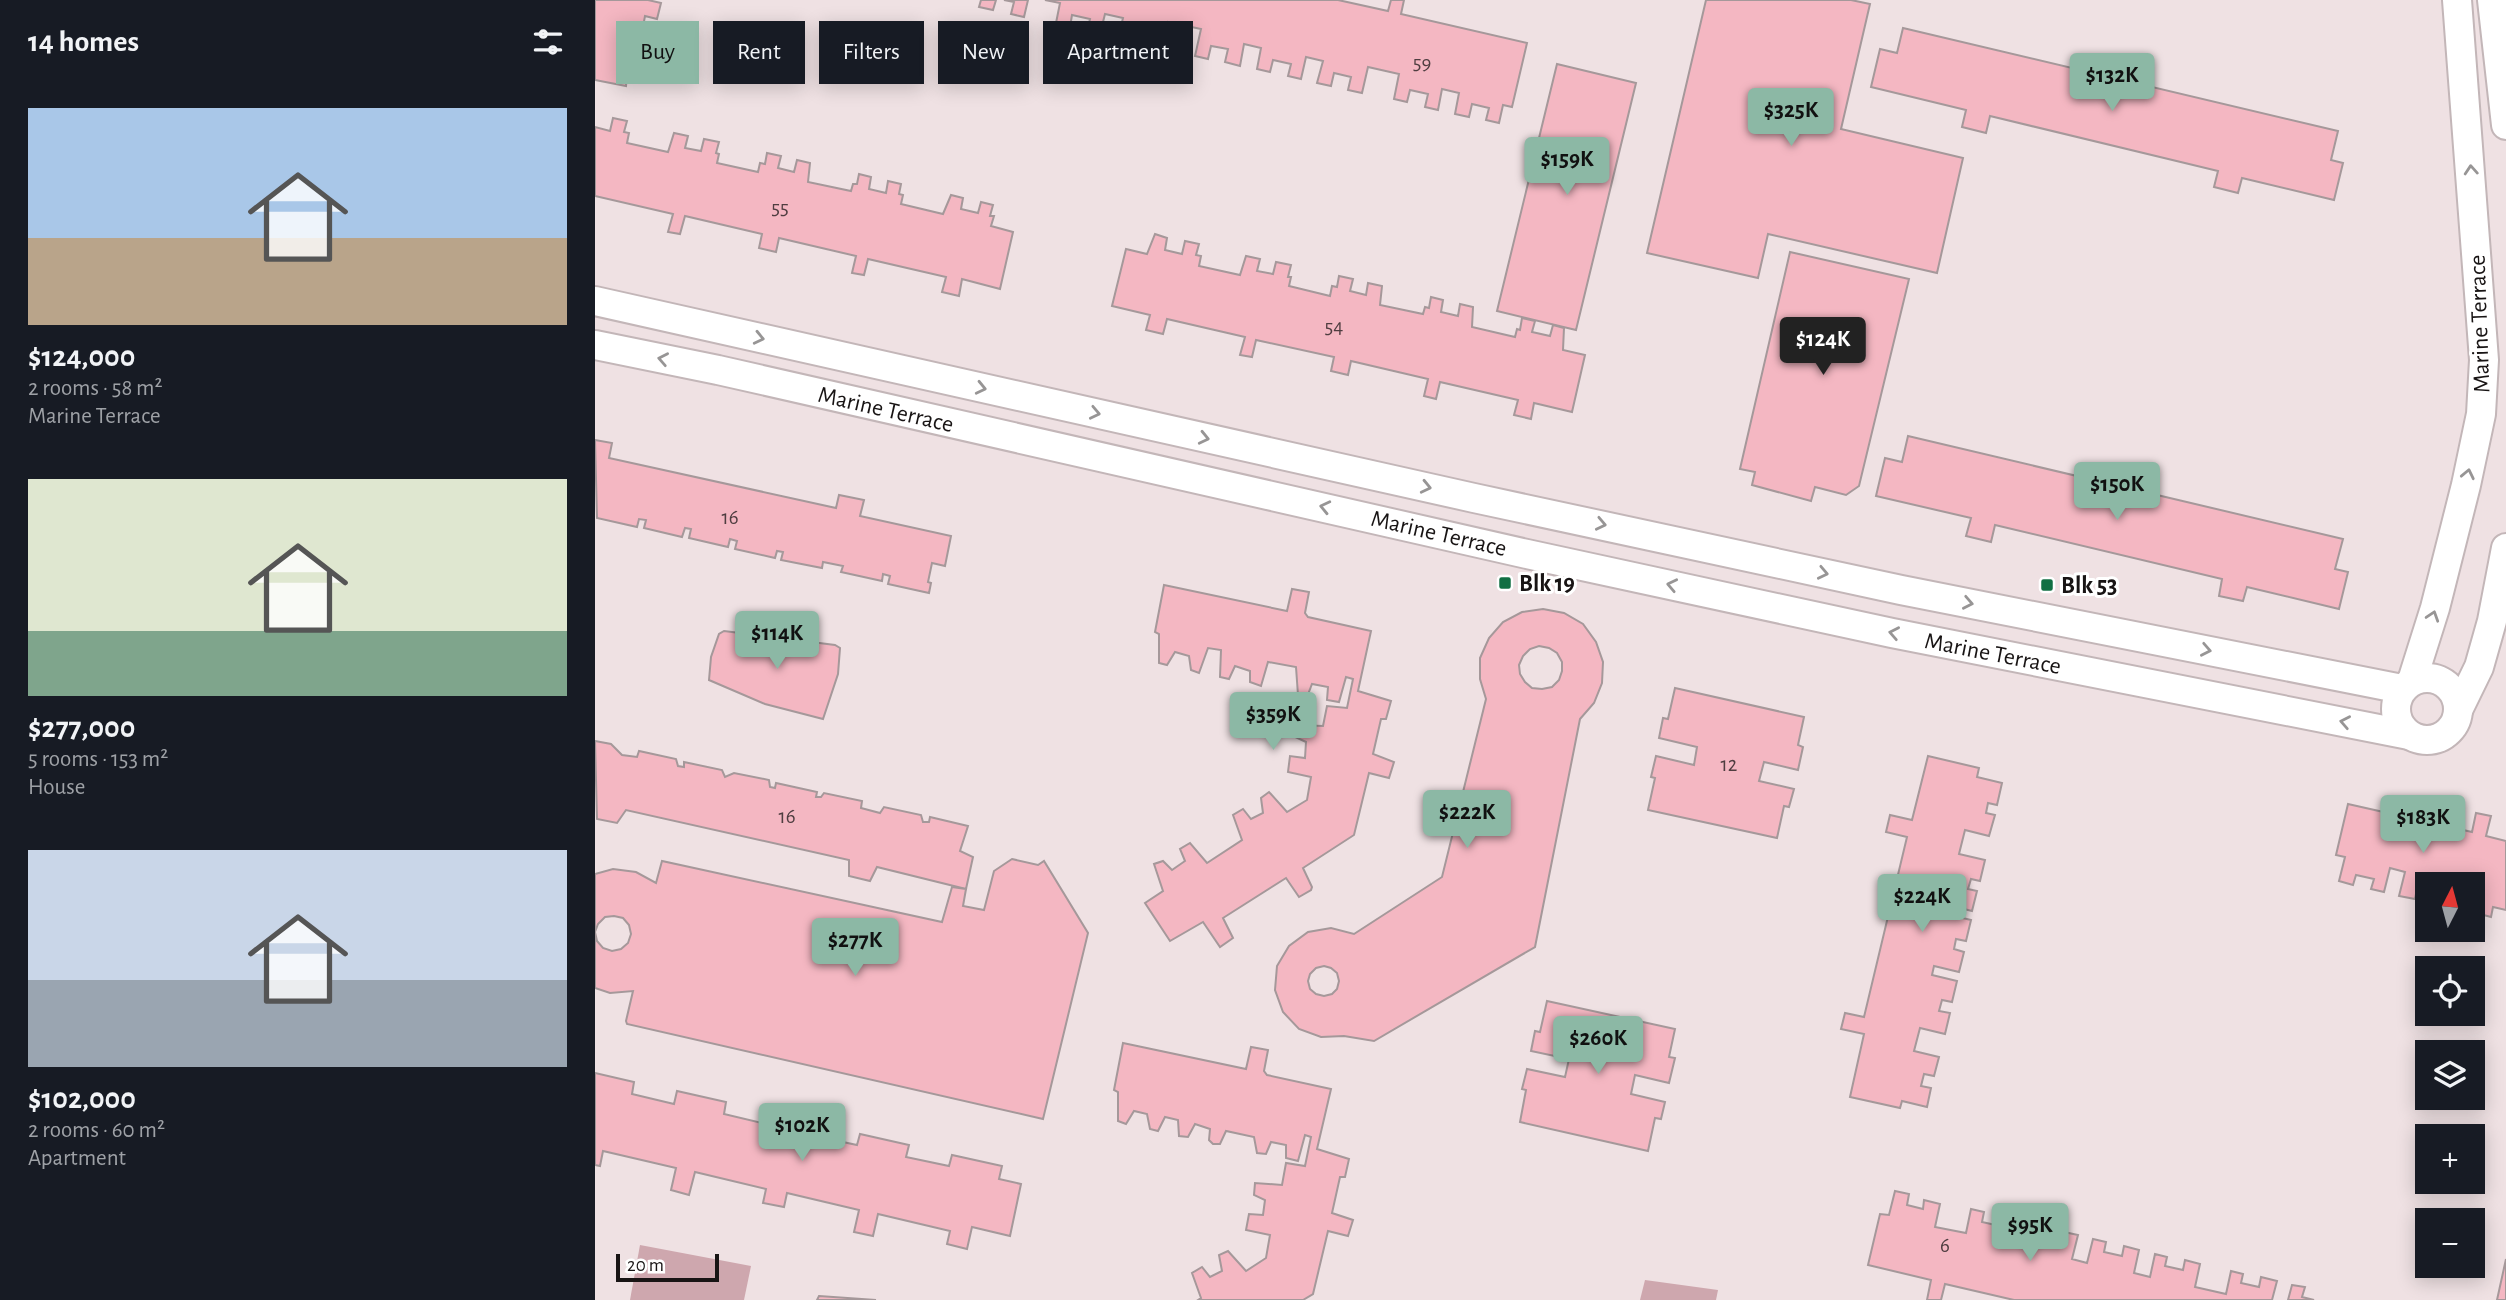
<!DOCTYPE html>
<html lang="en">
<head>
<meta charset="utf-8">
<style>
	:root { --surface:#171b24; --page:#20242c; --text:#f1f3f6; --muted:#9ea1a6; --accent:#8cb8a5 }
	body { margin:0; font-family:"Alegreya Sans",sans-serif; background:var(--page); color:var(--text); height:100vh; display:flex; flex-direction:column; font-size:26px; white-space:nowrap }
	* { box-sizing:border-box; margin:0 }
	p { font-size:23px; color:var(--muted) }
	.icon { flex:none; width:38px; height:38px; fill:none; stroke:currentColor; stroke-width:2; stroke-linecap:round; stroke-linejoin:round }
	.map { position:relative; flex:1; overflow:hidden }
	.drawer { display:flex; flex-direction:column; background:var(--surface); width:595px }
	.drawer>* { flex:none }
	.hud { position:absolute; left:21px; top:21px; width:665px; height:63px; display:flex; gap:14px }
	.needle { width:46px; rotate:6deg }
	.tools { position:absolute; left:1820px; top:872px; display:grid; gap:14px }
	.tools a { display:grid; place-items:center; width:70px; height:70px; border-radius:0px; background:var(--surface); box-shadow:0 4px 18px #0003; font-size:35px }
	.scale { position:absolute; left:21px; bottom:18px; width:103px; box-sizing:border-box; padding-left:7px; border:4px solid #181414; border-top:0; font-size:19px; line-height:24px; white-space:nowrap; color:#181414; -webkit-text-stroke:5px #fff; paint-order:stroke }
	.price { position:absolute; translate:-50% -60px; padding:0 16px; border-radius:7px; background:var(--accent); color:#111; font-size:23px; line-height:46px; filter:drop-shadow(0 2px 4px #0008) }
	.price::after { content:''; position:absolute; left:50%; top:42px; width:21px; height:16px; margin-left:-10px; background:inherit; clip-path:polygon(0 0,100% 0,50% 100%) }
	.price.current { background:#222; color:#fff }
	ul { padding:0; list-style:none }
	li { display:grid; align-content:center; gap:14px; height:371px; padding:0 28px }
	li span { display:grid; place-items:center; height:217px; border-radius:0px; color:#555 }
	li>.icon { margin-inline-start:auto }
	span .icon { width:126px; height:126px; fill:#fffc; stroke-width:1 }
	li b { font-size:30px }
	h2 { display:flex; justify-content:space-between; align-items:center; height:84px; padding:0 28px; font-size:30px }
	.pill { padding:0 24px; border-radius:0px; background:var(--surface); box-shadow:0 4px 18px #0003; font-size:24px; line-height:63px }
	.pill.current { background:var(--accent); color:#111 }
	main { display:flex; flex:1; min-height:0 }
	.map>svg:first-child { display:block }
	.green { fill:#cea7ae }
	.building { fill:#f4b7c2; stroke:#a5989a; stroke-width:2; fill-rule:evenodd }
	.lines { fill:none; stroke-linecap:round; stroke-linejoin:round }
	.minor-casing { stroke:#c3b6b8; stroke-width:32 }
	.minor { stroke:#fff; stroke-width:28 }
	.oneway { stroke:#979595 }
	.poi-dot { fill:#116f43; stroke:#fff; stroke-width:2.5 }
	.labels { text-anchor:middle; stroke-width:6; stroke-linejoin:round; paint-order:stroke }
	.number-label { font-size:21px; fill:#4f3d40 }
	.street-label { font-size:24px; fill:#181414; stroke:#fff }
	.poi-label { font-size:24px; font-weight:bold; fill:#181414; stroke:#fff; text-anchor:start }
</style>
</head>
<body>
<main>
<section class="drawer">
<h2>14 homes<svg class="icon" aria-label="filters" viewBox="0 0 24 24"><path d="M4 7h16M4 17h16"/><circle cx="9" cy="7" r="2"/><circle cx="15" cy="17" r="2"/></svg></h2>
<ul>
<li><span style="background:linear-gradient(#a9c7e8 60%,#b9a48a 0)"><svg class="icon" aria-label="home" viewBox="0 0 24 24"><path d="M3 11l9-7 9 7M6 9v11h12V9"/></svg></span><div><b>$124,000</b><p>2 rooms · 58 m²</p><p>Marine Terrace</p></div></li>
<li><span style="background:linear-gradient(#dfe7d0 70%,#7fa58c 0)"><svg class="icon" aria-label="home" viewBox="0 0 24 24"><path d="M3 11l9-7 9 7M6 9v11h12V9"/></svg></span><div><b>$277,000</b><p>5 rooms · 153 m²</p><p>House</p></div></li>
<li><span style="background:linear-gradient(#c9d6e8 60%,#9aa5b1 0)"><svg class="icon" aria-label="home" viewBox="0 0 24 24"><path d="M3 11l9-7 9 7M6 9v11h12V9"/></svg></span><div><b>$102,000</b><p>2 rooms · 60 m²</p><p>Apartment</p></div></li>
</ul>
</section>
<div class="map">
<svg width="1911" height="1300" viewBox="0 0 1911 1300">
	<rect width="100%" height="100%" fill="#efe1e3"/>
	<!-- green -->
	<g class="green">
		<path d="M 45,1245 L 156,1266 L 149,1300 L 35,1300 Z"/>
		<path d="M 1050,1280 L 1123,1290 L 1121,1300 L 1045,1300 Z"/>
	</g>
	<!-- building -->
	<g class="building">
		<path d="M 0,0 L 53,0 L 66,3 L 62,19 L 50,16 L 47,32 L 59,35 L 56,49 L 43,47 L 41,63 L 53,66 L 50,80 L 32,76 L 31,86 L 0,80 Z"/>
		<path d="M 386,0 L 401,0 L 398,10 L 384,7 Z"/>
		<path d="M 409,0 L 433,0 L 429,17 L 416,14 L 419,2 Z"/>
		<path d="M 450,0 L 743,0 L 793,11 L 796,0 L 809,0 L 806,14 L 932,43 L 917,107 L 908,105 L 904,123 L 891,120 L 894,108 L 877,104 L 874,117 L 860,114 L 864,93 L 847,89 L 843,110 L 830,107 L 833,94 L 815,90 L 812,102 L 799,99 L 804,74 L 773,67 L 767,93 L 753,90 L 756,77 L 739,73 L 736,86 L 722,83 L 728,61 L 711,57 L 706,79 L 693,76 L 696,64 L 678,60 L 675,72 L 662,69 L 666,48 L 649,44 L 645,66 L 630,62 L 633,49 L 616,46 L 613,59 L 600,56 L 606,29 L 573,22 L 567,48 L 554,45 L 556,33 L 539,29 L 536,42 L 523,38 L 528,18 L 510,14 L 505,34 L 492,31 L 495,19 L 477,15 L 475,27 L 461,23 L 465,3 Z"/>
		<path d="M 1111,0 L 1256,0 L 1275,4 L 1246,129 L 1368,158 L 1342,273 L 1173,234 L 1163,278 L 1052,253 Z"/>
		<path d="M 1308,28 L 1743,131 L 1736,160 L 1748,163 L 1739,200 L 1647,178 L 1643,193 L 1619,187 L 1623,171 L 1395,116 L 1391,133 L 1367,127 L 1371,110 L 1276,87 L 1285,49 L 1302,53 Z"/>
		<path d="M 962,64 L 1041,83 L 981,330 L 902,311 Z"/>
		<path d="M 18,118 L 32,121 L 29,132 L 34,133 L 32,143 L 73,152 L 79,133 L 93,136 L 90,148 L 106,151 L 109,139 L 124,142 L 121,153 L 124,154 L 122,163 L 163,172 L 165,163 L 170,164 L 172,153 L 186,156 L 183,168 L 199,172 L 202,160 L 215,163 L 213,182 L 256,191 L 258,184 L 262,184 L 264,174 L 276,177 L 274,189 L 291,193 L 293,181 L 306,184 L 304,194 L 308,195 L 306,204 L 348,214 L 356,195 L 368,198 L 366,209 L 383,213 L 386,202 L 398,205 L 395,216 L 399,216 L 396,226 L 418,232 L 405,289 L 367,279 L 364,296 L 347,292 L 351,277 L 273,259 L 269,275 L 257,273 L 261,256 L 184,238 L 181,252 L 164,248 L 167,234 L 90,216 L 85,234 L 73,232 L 78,214 L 0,196 L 0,127 L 15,131 Z"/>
		<path d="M 560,234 L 572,238 L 570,250 L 587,254 L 590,241 L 604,244 L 601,255 L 606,256 L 604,266 L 645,275 L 651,256 L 665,259 L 662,271 L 678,274 L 681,262 L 696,265 L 693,277 L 696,277 L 694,286 L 735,296 L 737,286 L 742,287 L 744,276 L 758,279 L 755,291 L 771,295 L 773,283 L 787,286 L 785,305 L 828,314 L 830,307 L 834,308 L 836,297 L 848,300 L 846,312 L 863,316 L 865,304 L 878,307 L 877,327 L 920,337 L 922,329 L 925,330 L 927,318 L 940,321 L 937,332 L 955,336 L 958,325 L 969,328 L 968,350 L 990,355 L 977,412 L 939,403 L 936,419 L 919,415 L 923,400 L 845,382 L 841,399 L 829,396 L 833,379 L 756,361 L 753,375 L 736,371 L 739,357 L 661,340 L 657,357 L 645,355 L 650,337 L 572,319 L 568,334 L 551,330 L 555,315 L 517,306 L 531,249 L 552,254 Z"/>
		<path d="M 1195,252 L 1314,279 L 1264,486 L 1251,495 L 1220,487 L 1216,501 L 1157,485 L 1160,472 L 1145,469 Z"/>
		<path d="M 1313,436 L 1748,539 L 1740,569 L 1753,572 L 1744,609 L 1652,587 L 1648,601 L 1624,596 L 1627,579 L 1400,525 L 1396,542 L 1371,536 L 1376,518 L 1281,496 L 1290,458 L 1307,462 Z"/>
		<path d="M 0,440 L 17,443 L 14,458 L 241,508 L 244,495 L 269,500 L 265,516 L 356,536 L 350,566 L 337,563 L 333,582 L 336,583 L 334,593 L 293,584 L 295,576 L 288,574 L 287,581 L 246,572 L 248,566 L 228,562 L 227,568 L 186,560 L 188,552 L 182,551 L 180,558 L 140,549 L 142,541 L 135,539 L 133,547 L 94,538 L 96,529 L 90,528 L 87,537 L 49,528 L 51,520 L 44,519 L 42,527 L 2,518 Z"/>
		<path d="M 569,585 L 692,611 L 697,589 L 714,592 L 710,613 L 713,617 L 776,631 L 763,691 L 796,701 L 791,719 L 786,719 L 778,754 L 799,762 L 794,778 L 774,773 L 759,835 L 708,868 L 717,887 L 716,890 L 704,897 L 691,878 L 628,918 L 638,938 L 625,947 L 608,922 L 575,941 L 550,903 L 568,891 L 559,864 L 568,861 L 577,870 L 590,861 L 585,849 L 595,843 L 612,863 L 647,840 L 638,815 L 648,809 L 656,819 L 668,813 L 666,798 L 674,792 L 692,812 L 712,800 L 716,777 L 693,772 L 695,756 L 710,758 L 711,742 L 700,737 L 701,725 L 728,726 L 732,706 L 752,708 L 758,679 L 751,677 L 744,702 L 732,700 L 733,687 L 717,684 L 712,697 L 703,695 L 701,667 L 673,662 L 666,686 L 655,682 L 655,671 L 640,666 L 634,679 L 625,677 L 626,650 L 613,648 L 604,673 L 596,670 L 594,656 L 580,652 L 572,665 L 564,663 L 564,634 L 560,632 Z"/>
		<path d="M 948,609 L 969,613 L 988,624 L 1001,642 L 1008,662 L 1007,683 L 999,703 L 985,719 L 940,947 L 779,1041 L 749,1036 L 726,1037 L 704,1029 L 688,1012 L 680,990 L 682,966 L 694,946 L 713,932 L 736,928 L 759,934 L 847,877 L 891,699 L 885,679 L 885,658 L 894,638 L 908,622 L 927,612 ZM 944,646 L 954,648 L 962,653 L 967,662 L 967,671 L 964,680 L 957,687 L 947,689 L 937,688 L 930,682 L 925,674 L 924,665 L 928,656 L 935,649 ZM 729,966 L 736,968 L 742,973 L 744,981 L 742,989 L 737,994 L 729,996 L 721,994 L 715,989 L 713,981 L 715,974 L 721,968 Z"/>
		<path d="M 129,631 L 240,645 L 245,648 L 243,674 L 228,719 L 170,704 L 114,680 L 116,657 L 124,634 Z"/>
		<path d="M 1080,688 L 1209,717 L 1203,745 L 1208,747 L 1203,770 L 1169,762 L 1164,781 L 1199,789 L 1194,807 L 1189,806 L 1182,838 L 1053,810 L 1060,778 L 1056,777 L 1061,756 L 1099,765 L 1102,747 L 1064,738 L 1068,718 L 1073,719 Z"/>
		<path d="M 0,741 L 16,744 L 27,755 L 42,757 L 44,751 L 81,759 L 83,766 L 89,767 L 89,762 L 127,770 L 130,777 L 139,773 L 174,780 L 175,787 L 180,788 L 181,783 L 222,792 L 221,797 L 226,797 L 229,793 L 267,801 L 266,808 L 285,813 L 289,807 L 326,815 L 328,822 L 334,822 L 335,817 L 373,826 L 365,851 L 378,857 L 371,889 L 282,867 L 275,881 L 254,876 L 254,860 L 31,810 L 22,823 L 2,819 Z"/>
		<path d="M 1333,756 L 1384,768 L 1382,777 L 1407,783 L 1402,805 L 1393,803 L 1391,813 L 1400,815 L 1394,836 L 1370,830 L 1364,854 L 1390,860 L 1385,881 L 1376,879 L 1373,889 L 1382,891 L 1377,911 L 1353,905 L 1351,914 L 1376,920 L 1371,941 L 1361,939 L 1359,949 L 1369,952 L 1364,972 L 1339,966 L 1337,975 L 1362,981 L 1357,1002 L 1347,1000 L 1344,1011 L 1355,1013 L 1350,1034 L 1325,1028 L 1319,1051 L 1344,1057 L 1339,1076 L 1329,1074 L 1326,1086 L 1336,1088 L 1332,1107 L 1307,1101 L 1305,1108 L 1255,1097 L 1269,1034 L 1246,1029 L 1250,1013 L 1269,1017 L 1312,837 L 1291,832 L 1295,815 L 1317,820 Z"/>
		<path d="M 1753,804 L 1877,832 L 1881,813 L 1896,816 L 1891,836 L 1911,841 L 1911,910 L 1898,907 L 1896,917 L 1881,913 L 1886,890 L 1878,888 L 1878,884 L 1832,884 L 1832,891 L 1822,889 L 1820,899 L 1804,896 L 1810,872 L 1795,868 L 1789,892 L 1776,889 L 1779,879 L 1761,875 L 1758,885 L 1744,881 L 1750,857 L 1741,855 Z"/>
		<path d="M 417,859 L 443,865 L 449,861 L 493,933 L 448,1119 L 32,1024 L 31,1021 L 38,991 L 15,993 L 0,988 L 0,932 L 2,941 L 8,948 L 17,951 L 26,949 L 33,943 L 36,934 L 34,925 L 28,918 L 19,916 L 10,917 L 3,924 L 0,932 L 0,874 L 18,869 L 41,872 L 61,883 L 67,861 L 347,922 L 357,887 L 371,889 L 368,906 L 389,910 L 399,871 Z"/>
		<path d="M 952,1001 L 1080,1029 L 1074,1057 L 1080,1058 L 1074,1083 L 1040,1075 L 1036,1094 L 1070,1102 L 1066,1119 L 1060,1118 L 1053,1151 L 925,1122 L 931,1090 L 927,1089 L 932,1069 L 970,1077 L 974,1059 L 936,1051 L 940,1031 L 945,1032 Z"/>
		<path d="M 528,1043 L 651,1069 L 656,1047 L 673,1050 L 669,1071 L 672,1075 L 736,1089 L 722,1149 L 754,1159 L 750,1177 L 745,1177 L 737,1213 L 758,1220 L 753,1236 L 733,1231 L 718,1294 L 708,1300 L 603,1300 L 606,1298 L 597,1273 L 607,1267 L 615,1277 L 627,1271 L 624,1255 L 633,1251 L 651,1271 L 671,1258 L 675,1235 L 651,1230 L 654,1214 L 668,1215 L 670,1200 L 659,1195 L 660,1183 L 687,1185 L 691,1163 L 710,1166 L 716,1137 L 710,1135 L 703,1161 L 691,1158 L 691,1145 L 676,1142 L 671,1154 L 662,1153 L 659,1137 L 631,1131 L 625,1144 L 618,1144 L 614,1140 L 615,1129 L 600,1124 L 593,1137 L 584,1136 L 583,1120 L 570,1117 L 563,1131 L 555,1129 L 552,1114 L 539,1111 L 531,1124 L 523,1121 L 523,1092 L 519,1090 Z"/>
		<path d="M 0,1073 L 39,1082 L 37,1094 L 79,1104 L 82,1091 L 131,1102 L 129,1114 L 171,1124 L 173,1112 L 223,1124 L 220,1136 L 262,1145 L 265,1134 L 314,1145 L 311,1157 L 354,1166 L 357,1155 L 407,1166 L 404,1179 L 426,1184 L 415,1236 L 377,1227 L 372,1249 L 352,1244 L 355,1231 L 283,1214 L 278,1236 L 259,1232 L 264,1210 L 192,1193 L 189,1207 L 168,1203 L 171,1189 L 100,1172 L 94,1195 L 76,1190 L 81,1168 L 8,1151 L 5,1166 L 0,1165 Z"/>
		<path d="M 1300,1191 L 1314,1194 L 1312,1205 L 1328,1209 L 1329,1200 L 1345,1204 L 1340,1227 L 1371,1233 L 1376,1209 L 1389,1212 L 1387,1222 L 1405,1226 L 1407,1216 L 1422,1220 L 1417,1244 L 1432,1248 L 1437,1224 L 1452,1227 L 1450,1237 L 1467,1241 L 1469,1232 L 1483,1235 L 1477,1259 L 1492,1263 L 1498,1239 L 1511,1242 L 1509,1252 L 1527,1256 L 1529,1246 L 1544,1250 L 1539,1273 L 1555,1277 L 1560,1254 L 1572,1257 L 1570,1266 L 1588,1270 L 1590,1260 L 1605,1264 L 1600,1287 L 1631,1294 L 1636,1271 L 1648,1274 L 1646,1283 L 1664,1287 L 1666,1277 L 1682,1281 L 1677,1300 L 1419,1300 L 1350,1284 L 1346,1300 L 1332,1300 L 1336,1280 L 1273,1265 L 1285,1214 L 1294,1215 Z"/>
		<path d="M 1911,1259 L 1911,1300 L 1902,1300 Z"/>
		<path d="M 1697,1285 L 1710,1287 L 1707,1297 L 1719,1300 L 1693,1300 Z"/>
		<path d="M 224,1296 L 281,1300 L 222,1300 Z"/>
	</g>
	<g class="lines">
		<defs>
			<g id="minor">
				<path d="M 1897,0 L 1911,125"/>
				<path d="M 0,301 L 879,498 L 1306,590 L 1807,689"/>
				<path d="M 0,345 L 123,370 L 932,554 L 1297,633 L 1814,735"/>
				<circle cx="1832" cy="709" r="31"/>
				<path d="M 1817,681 L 1840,608 L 1871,485 L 1886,414 L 1889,360 L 1862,0"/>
				<path d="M 1863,710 L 1884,667 L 1897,621 L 1911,548"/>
			</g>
		</defs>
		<!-- minor casing -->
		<use href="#minor" class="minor-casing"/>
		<!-- minor -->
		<use href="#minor" class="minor"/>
	</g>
	<!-- one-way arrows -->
	<defs><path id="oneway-chevron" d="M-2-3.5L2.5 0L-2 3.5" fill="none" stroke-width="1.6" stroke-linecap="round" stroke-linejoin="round" transform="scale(1.75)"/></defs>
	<g class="oneway">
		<use href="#oneway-chevron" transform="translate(1876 170) rotate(-94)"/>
		<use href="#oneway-chevron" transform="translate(164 338) rotate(13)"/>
		<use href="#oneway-chevron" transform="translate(68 359) rotate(-169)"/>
		<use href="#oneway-chevron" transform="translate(386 388) rotate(13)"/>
		<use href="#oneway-chevron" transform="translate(500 413) rotate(12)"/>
		<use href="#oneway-chevron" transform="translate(609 438) rotate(13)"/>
		<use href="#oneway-chevron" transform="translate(1873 474) rotate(-78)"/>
		<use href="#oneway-chevron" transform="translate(831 487) rotate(13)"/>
		<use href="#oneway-chevron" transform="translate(730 507) rotate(-167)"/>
		<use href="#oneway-chevron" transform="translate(1006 524) rotate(12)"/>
		<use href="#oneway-chevron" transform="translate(1228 573) rotate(12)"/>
		<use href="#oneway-chevron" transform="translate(1077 585) rotate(-168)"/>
		<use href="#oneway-chevron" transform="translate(1373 603) rotate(11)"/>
		<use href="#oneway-chevron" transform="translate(1838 616) rotate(-72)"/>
		<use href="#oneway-chevron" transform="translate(1299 633) rotate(-169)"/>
		<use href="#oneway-chevron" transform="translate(1611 650) rotate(11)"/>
		<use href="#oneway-chevron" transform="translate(1750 722) rotate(-169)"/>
	</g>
	<!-- markers -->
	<g class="poi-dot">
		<rect x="903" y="576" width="14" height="14" rx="3.5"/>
		<rect x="1445" y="578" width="14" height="14" rx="3.5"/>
	</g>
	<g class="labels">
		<!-- number labels -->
		<g class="number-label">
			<text x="827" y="69">59</text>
			<text x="185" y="214">55</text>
			<text x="739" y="333">54</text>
			<text x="135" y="524">16</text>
			<text x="1134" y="771">12</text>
			<text x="192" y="823">16</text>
			<text x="1350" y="1252">6</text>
		</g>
		<!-- street labels -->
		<g class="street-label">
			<text transform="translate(1884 324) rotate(-92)" y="8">Marine Terrace</text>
			<text transform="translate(291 409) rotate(13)" y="8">Marine Terrace</text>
			<text transform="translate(844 533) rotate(13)" y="8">Marine Terrace</text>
			<text transform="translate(1398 653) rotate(11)" y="8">Marine Terrace</text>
		</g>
		<!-- poi labels -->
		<g class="poi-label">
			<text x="924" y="591">Blk 19</text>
			<text x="1466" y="593">Blk 53</text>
		</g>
	</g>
</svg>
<div class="tools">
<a><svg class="needle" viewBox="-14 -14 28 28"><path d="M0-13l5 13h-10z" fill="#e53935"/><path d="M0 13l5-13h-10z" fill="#9ea1a6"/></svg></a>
<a><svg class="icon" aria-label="locate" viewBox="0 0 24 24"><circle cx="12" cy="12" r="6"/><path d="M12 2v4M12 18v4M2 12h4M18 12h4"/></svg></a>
<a><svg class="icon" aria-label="layers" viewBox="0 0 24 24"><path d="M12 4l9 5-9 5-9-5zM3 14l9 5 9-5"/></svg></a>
<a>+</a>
<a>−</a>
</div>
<div class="scale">20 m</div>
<b class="price" style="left:1517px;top:113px">$132K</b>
<b class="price" style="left:1196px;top:148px">$325K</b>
<b class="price" style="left:972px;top:197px">$159K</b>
<b class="price current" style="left:1228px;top:377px">$124K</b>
<b class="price" style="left:1522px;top:522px">$150K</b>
<b class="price" style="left:182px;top:671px">$114K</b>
<b class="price" style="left:678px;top:752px">$359K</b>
<b class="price" style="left:872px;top:850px">$222K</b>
<b class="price" style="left:1828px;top:855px">$183K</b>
<b class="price" style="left:1327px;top:934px">$224K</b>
<b class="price" style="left:260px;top:978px">$277K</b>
<b class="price" style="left:1003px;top:1076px">$260K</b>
<b class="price" style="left:207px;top:1163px">$102K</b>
<b class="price" style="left:1435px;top:1263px">$95K</b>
<div class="hud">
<a class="pill current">Buy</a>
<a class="pill">Rent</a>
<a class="pill">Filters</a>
<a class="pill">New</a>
<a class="pill">Apartment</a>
</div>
</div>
</main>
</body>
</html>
